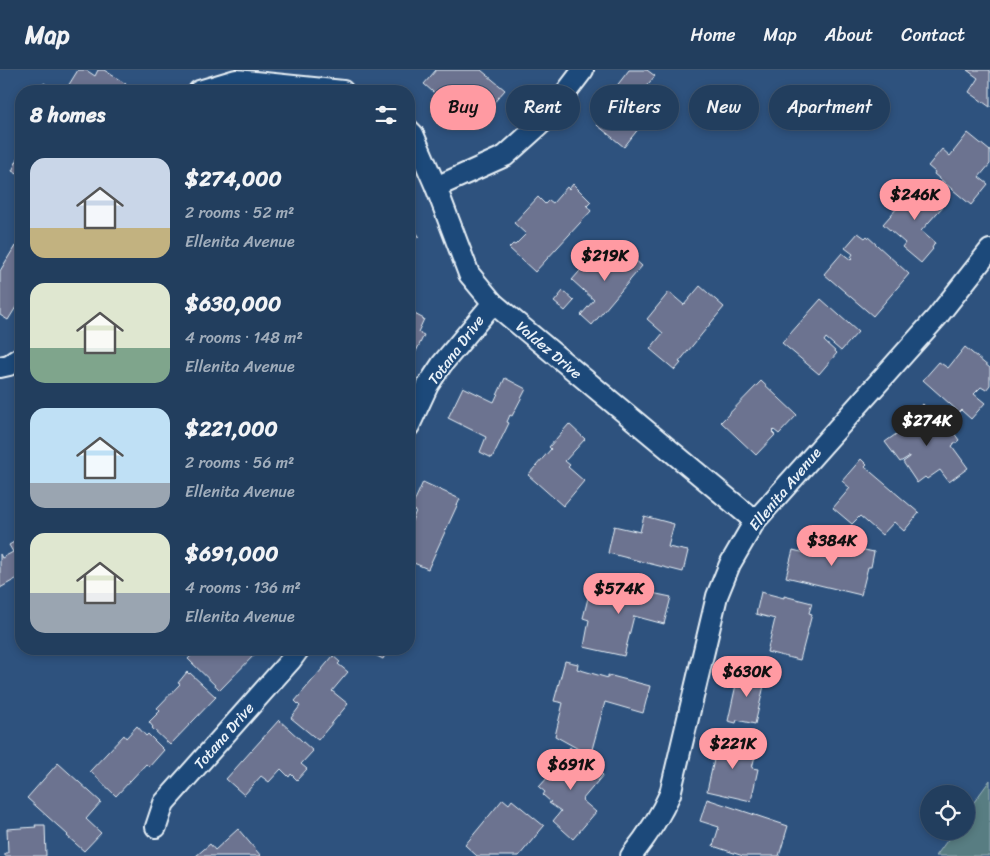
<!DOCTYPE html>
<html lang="en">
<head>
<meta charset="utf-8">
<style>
	:root { --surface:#223e5e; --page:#2e4967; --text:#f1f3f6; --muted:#a2aebc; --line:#3f5773; --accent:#ff9aa2 }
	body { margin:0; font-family:Sriracha,sans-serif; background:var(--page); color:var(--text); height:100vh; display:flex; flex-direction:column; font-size:19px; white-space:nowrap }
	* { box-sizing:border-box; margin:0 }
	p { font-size:16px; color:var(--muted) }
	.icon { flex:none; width:28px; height:28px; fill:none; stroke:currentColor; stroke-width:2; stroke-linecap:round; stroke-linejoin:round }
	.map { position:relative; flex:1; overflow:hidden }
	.sheet { position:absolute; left:15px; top:15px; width:400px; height:570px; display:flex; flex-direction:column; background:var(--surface); border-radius:20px; box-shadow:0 2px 8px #0003,0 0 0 1px var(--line) }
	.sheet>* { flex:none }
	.guide { position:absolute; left:430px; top:15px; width:475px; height:45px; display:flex; gap:10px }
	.tools { position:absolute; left:920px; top:715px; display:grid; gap:10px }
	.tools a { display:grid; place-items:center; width:55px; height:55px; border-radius:50%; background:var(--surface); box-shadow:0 2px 8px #0003,0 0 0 1px var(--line); font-size:25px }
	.price { position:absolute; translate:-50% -42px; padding:0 11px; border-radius:18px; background:var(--accent); color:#111; font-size:16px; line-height:32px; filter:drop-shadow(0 1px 2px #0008) }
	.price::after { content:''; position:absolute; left:50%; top:30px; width:15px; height:11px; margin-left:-8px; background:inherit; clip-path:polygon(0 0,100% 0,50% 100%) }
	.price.active { background:#222; color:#fff }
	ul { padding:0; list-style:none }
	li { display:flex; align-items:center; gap:15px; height:125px; padding:0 15px }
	li span { display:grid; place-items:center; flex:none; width:140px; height:100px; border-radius:15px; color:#555 }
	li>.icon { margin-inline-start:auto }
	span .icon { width:60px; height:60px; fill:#fffc; stroke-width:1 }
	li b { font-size:21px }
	h2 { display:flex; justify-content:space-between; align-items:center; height:60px; padding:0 15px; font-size:21px }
	.pill { padding:0 18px; border-radius:22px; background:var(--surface); box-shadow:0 2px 8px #0003,0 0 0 1px var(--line); font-size:18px; line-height:45px }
	.pill.active { background:var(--accent); color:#111 }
	header { display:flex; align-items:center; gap:30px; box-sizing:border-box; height:70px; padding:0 25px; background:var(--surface); border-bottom:1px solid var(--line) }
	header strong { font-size:24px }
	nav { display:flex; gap:28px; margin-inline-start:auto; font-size:18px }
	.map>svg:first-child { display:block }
	.green { fill:#587d82; stroke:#a0b7bd }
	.building { fill:#6c7390; stroke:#e8f1f8 }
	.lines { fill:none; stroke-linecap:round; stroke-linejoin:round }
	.minor-casing { stroke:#e8f1f8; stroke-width:24 }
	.minor { stroke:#1f4a7a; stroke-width:20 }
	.labels { text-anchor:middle; stroke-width:4; stroke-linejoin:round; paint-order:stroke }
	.street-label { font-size:15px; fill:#e8f1f8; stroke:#1f4a7a }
</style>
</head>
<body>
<header>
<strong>Map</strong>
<nav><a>Home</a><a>Map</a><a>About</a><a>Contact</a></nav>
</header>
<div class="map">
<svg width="990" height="786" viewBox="0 0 990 786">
	<rect width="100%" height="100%" fill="#2e527e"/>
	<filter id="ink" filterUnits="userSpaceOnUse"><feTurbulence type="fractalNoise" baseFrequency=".02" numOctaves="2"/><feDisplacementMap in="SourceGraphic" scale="10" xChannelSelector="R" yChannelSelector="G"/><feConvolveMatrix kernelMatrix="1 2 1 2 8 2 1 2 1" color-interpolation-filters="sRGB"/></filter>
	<g filter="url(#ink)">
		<!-- green -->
		<path class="green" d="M 990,710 L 990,786 L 936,786 L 954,761 L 966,761 L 966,743 Z"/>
		<!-- building -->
		<g class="building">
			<path d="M 78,0 L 86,0 L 95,6 L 98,0 L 104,0 L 126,14 L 122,21 L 65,21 Z"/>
			<path d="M 436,0 L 481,0 L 505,20 L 491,36 L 476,23 L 473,27 L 472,26 L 467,34 L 466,33 L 463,36 L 464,38 L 461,41 L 459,40 L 457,43 L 424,14 Z"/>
			<path d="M 629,0 L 647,0 L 655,6 L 642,21 L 658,34 L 624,77 L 597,55 L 619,27 L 612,22 Z"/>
			<path d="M 967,0 L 990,0 L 990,37 L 969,22 L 978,8 Z"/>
			<path d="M 44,13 L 57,21 L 39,21 Z"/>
			<path d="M 968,63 L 990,81 L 990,94 L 979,107 L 988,114 L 971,135 L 934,104 L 935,102 L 928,96 L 942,79 L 950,86 Z"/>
			<path d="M 21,82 L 21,106 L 12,101 Z"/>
			<path d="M 920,112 L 945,134 L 921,161 L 935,173 L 932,178 L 933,179 L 921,193 L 902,177 L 905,173 L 883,154 Z"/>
			<path d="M 573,114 L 591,132 L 587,136 L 591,141 L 535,202 L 509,178 L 513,174 L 515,175 L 526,164 L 514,153 L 538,127 L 545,134 L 549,130 L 553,133 L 567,117 L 569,119 Z"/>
			<path d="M 409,152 L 419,166 L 409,173 Z"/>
			<path d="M 858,163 L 865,168 L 867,166 L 909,204 L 873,246 L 824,204 L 842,183 L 851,190 L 853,188 L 851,187 L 853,184 L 845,178 Z"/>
			<path d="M 15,176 L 21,180 L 21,229 L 8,250 L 0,245 L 0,201 Z"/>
			<path d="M 621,177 L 642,196 L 592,255 L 581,245 L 594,230 L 572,210 L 592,187 L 604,197 Z"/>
			<path d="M 700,216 L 724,237 L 679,292 L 681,293 L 675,300 L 650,279 L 663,263 L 647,249 L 669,222 L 684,235 Z"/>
			<path d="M 563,221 L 574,231 L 565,241 L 554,232 Z"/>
			<path d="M 821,229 L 858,262 L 841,281 L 826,268 L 824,271 L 837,283 L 819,304 L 782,273 Z"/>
			<path d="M 409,241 L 424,249 L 418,262 L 424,265 L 409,296 Z"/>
			<path d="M 965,277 L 990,298 L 990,315 L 986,320 L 981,317 L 974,324 L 985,333 L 971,349 L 961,340 L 959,342 L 923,310 L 939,292 L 948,298 Z"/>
			<path d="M 505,308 L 526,319 L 512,346 L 510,345 L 507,352 L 509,353 L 492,388 L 480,382 L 486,367 L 448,348 L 463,317 L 494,332 Z"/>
			<path d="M 761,311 L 797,345 L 779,364 L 774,360 L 772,362 L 775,365 L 756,385 L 721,352 Z"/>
			<path d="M 923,334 L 934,350 L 941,345 L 959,370 L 952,376 L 968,398 L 949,412 L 940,400 L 927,409 L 925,407 L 917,413 L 903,392 L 910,387 L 910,386 L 900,392 L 885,372 L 909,355 L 904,349 Z"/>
			<path d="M 569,354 L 585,369 L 565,391 L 570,395 L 568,397 L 584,411 L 563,436 L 528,405 L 551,379 L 549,377 Z"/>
			<path d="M 861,389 L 867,395 L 865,397 L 919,443 L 904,461 L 894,452 L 882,465 L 860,446 L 852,454 L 833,438 L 850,418 L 842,411 Z"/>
			<path d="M 423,412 L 460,429 L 428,499 L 409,491 L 409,458 L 416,441 L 411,439 Z"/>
			<path d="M 644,446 L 674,454 L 668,477 L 688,481 L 683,502 L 608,483 L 614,456 L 640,462 Z"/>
			<path d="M 817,470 L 874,482 L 871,497 L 868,497 L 861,525 L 786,507 L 793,480 L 813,485 Z"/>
			<path d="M 14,472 L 21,484 L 21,506 L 0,518 L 0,484 L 2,488 L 13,482 L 9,475 Z"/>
			<path d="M 589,510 L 602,513 L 601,515 L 632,522 L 633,519 L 671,527 L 664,554 L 634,546 L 624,586 L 584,577 L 589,550 L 583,548 L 589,524 L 586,524 Z"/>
			<path d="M 761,522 L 784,528 L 784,526 L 812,533 L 809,543 L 812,544 L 800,590 L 767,582 L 775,549 L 756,544 Z"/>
			<path d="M 197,579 L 260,579 L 220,620 L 188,589 Z"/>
			<path d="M 363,579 L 388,579 L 383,589 Z"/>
			<path d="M 333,586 L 340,592 L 338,594 L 348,602 L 332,621 L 348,634 L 318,670 L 291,648 L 300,636 L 295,631 Z"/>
			<path d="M 565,591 L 578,594 L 577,599 L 608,608 L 608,605 L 650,616 L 643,643 L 605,632 L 591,683 L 582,681 L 555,666 L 563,633 L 554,631 Z"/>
			<path d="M 739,601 L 766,607 L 755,654 L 737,650 L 736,653 L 728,651 Z"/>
			<path d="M 187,602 L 189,604 L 190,603 L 216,627 L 170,675 L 152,658 L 153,657 L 149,652 L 160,641 L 157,638 L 180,614 L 178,613 Z"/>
			<path d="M 279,650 L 313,681 L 301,694 L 307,699 L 297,710 L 291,704 L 289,707 L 281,699 L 269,712 L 261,706 L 244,725 L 226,709 Z"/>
			<path d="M 137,656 L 146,666 L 148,664 L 164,680 L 149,697 L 146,694 L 116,726 L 90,701 L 124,665 L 126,668 Z"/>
			<path d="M 717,665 L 741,671 L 739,678 L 756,682 L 752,698 L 758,699 L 751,731 L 707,721 L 714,690 L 712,690 Z"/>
			<path d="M 570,677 L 603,705 L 582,730 L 596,742 L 573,769 L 553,751 L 561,741 L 549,733 L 551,732 L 543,725 L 545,722 L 539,717 L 549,706 L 547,704 Z"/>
			<path d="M 58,693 L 101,732 L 86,749 L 101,763 L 84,781 L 67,766 L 68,765 L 27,728 Z"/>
			<path d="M 503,729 L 509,734 L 512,730 L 544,756 L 519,786 L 477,786 L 465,775 Z"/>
			<path d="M 707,729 L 788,756 L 779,786 L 743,786 L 713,776 L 719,757 L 700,751 Z"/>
			<path d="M 35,755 L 45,755 L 46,786 L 5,786 L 5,783 L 8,783 L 7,759 L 36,757 Z"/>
			<path d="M 238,759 L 261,786 L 196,786 L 210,774 L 215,780 Z"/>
		</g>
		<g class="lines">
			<defs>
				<g id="minor">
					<path d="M 199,21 L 236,10 L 343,21"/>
					<path d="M 409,60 L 413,64 L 436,117 L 469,204 L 493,233 L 755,451"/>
					<path d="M 436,117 L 505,86 L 545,50 L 583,0"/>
					<path d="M 0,297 L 9,295 L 21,287"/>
					<path d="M 409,356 L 428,315 L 442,294 L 493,233"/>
					<path d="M 156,757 L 164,733 L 291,590 L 299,579"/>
					<path d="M 631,786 C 647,766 660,747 670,724 L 717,526 L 730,494 L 755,451 L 937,247 L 990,180"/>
				</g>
			</defs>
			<!-- minor casing -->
			<use href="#minor" class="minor-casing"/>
			<!-- minor -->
			<use href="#minor" class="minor"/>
		</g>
	</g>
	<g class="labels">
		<!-- street labels -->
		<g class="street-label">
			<text transform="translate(456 280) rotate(-53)" y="5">Totana Drive</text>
			<text transform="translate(549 280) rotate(40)" y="5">Valdez Drive</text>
			<text transform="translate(785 419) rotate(-50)" y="5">Ellenita Avenue</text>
			<text transform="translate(224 666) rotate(-49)" y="5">Totana Drive</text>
		</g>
	</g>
</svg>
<div class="tools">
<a><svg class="icon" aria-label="locate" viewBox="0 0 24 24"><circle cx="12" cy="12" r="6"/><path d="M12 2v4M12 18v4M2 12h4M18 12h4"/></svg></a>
</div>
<b class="price" style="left:915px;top:151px">$246K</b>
<b class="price" style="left:605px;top:212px">$219K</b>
<b class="price active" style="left:927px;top:377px">$274K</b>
<b class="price" style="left:832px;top:497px">$384K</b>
<b class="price" style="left:619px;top:545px">$574K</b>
<b class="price" style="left:747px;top:628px">$630K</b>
<b class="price" style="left:733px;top:700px">$221K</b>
<b class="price" style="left:571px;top:721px">$691K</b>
<div class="guide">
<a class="pill active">Buy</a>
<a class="pill">Rent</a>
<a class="pill">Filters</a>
<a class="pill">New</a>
<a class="pill">Apartment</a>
</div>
<section class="sheet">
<h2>8 homes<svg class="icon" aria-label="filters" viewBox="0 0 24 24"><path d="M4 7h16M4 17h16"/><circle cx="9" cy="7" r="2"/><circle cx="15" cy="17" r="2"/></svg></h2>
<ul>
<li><span style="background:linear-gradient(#c9d6e8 70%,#c2b280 0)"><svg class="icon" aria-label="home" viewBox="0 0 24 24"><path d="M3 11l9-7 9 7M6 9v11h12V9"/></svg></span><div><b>$274,000</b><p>2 rooms · 52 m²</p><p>Ellenita Avenue</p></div></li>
<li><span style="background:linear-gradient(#dfe7d0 65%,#7fa58c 0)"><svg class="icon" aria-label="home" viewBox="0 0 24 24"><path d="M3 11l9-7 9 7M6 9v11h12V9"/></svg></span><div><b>$630,000</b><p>4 rooms · 148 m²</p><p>Ellenita Avenue</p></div></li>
<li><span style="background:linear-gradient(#bfe0f5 75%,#9aa5b1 0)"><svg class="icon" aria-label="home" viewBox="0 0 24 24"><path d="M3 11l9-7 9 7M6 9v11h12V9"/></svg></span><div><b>$221,000</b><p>2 rooms · 56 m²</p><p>Ellenita Avenue</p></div></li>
<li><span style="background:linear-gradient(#dfe7d0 60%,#9aa5b1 0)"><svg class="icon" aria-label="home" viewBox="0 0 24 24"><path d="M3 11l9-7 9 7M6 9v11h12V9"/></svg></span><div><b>$691,000</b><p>4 rooms · 136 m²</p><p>Ellenita Avenue</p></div></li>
</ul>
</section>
</div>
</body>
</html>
